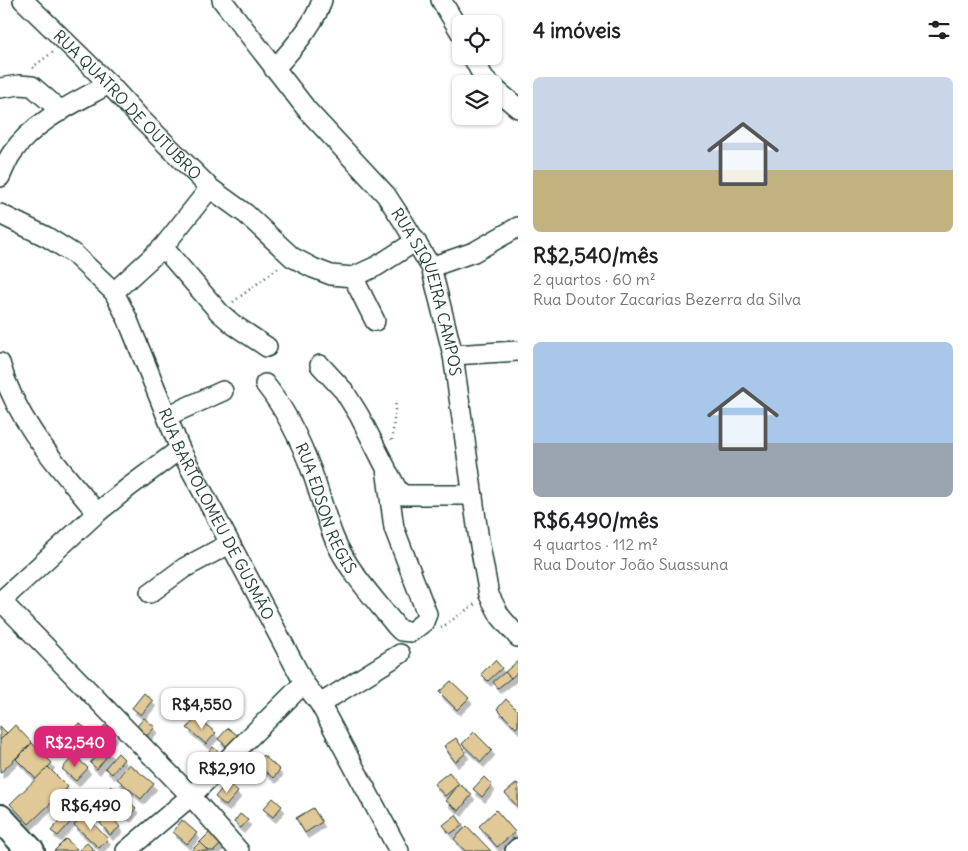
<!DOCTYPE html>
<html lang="pt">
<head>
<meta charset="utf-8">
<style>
	:root { --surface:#fff; --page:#f2f2f2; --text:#202124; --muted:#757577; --accent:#db2777 }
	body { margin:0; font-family:Delius,sans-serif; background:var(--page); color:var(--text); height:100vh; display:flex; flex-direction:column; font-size:19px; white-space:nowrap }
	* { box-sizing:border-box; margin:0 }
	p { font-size:16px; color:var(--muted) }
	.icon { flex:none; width:28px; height:28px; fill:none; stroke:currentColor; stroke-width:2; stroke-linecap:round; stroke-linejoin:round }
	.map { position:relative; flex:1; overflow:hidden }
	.side { display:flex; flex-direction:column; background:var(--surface); width:450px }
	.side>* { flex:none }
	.controls { position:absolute; left:452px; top:15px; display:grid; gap:10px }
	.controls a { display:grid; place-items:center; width:50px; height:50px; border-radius:8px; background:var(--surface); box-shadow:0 1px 4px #0004; font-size:25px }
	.price { position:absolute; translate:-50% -42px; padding:0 11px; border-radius:10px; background:#fff; color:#222; font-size:16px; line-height:32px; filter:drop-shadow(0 1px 2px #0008) }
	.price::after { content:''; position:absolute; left:50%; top:30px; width:15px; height:11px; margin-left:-8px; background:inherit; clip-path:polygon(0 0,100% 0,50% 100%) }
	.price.selected { background:var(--accent); color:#fff }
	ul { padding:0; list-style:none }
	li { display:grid; align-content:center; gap:10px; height:265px; padding:0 15px }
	li span { display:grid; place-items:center; height:155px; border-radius:8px; color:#555 }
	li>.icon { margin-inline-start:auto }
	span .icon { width:90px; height:90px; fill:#fffc; stroke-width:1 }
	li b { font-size:21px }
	h2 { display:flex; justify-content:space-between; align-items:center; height:60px; padding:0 15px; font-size:21px }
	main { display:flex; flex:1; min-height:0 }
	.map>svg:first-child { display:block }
	.building { fill:#e1c897; stroke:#1f3d34; filter:url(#shadow) }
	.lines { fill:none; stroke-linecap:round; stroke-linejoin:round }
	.street-casing { stroke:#1f3d34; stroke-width:22 }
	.secondary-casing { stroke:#1f3d34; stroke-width:30 }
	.path { stroke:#1f3d34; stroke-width:2.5; stroke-dasharray:1 4; stroke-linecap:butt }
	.street { stroke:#fff; stroke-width:19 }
	.secondary { stroke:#fff; stroke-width:26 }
	.labels { text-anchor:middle; stroke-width:5; stroke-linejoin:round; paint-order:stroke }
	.street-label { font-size:16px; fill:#1f3d34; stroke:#fff }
</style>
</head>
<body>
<main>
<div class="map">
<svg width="518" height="851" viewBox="0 0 518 851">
	<defs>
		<filter id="shadow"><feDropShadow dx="3" dy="5.5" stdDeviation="0" flood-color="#0004"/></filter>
	</defs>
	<rect width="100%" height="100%" fill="#fff"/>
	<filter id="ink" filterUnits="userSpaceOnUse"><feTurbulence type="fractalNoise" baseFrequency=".02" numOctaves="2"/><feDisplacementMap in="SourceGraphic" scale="10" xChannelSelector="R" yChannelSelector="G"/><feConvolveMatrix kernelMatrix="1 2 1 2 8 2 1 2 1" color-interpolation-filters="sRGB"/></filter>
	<g filter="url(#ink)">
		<!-- building -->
		<g class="building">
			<path d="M 495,660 L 502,668 L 488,681 L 481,674 Z"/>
			<path d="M 518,661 L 518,672 L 511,678 L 505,672 Z"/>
			<path d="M 505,672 L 511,678 L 498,688 L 493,682 Z"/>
			<path d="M 451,681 L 469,698 L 457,710 L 439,692 Z"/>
			<path d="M 144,693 L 153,701 L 141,715 L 132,708 Z"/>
			<path d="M 506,699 L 518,711 L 518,726 L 516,728 L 497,709 Z"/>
			<path d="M 197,717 L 216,733 L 206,744 L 187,728 Z"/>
			<path d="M 144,718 L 155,727 L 144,739 L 134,730 Z"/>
			<path d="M 79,723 L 90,732 L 77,746 L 66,737 Z"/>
			<path d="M 15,725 L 32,743 L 0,773 L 0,740 Z"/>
			<path d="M 105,725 L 115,733 L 104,747 L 94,738 Z"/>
			<path d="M 0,726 L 7,733 L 0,740 Z"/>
			<path d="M 228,728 L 240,737 L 230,749 L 218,739 Z"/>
			<path d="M 474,732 L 492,750 L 481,762 L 462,744 Z"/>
			<path d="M 456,738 L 466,753 L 455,762 L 444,746 Z"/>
			<path d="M 32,743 L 52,763 L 36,779 L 16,759 Z"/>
			<path d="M 104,747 L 110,752 L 97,769 L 90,763 Z"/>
			<path d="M 213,747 L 222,755 L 213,765 L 204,757 Z"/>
			<path d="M 118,753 L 124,759 L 112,774 L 105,768 Z"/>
			<path d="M 74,755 L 88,768 L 76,781 L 62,769 Z"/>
			<path d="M 263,755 L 280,770 L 273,778 L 256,764 Z"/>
			<path d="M 129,764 L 154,784 L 141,799 L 117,779 Z"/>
			<path d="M 48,767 L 68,787 L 29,824 L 10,804 Z"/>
			<path d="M 449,772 L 459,784 L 445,796 L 434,784 Z"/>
			<path d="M 484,777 L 492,785 L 482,797 L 473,789 Z"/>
			<path d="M 227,782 L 238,792 L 226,806 L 215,797 Z"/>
			<path d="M 517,783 L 518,784 L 518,807 L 505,793 Z"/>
			<path d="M 459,784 L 472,794 L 459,811 L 446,801 Z"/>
			<path d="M 111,786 L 136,808 L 128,817 L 102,796 Z"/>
			<path d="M 86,793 L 93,798 L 80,812 L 74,807 Z"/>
			<path d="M 273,798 L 282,806 L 273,817 L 263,809 Z"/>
			<path d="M 98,804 L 104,809 L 96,818 L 90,813 Z"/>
			<path d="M 313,808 L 322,822 L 305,833 L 296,818 Z"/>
			<path d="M 496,810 L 515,832 L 497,847 L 479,826 Z"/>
			<path d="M 68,811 L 75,817 L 58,836 L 51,831 Z"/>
			<path d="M 240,814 L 248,820 L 241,828 L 234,822 Z"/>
			<path d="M 85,815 L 108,839 L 99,848 L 74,825 Z"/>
			<path d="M 110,815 L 120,827 L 110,835 L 100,823 Z"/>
			<path d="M 456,815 L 463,825 L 450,834 L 443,825 Z"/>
			<path d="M 182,820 L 197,833 L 187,844 L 173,832 Z"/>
			<path d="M 467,826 L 491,851 L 465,851 L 454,839 Z"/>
			<path d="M 210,832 L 222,843 L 214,851 L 209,851 L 200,842 Z"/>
			<path d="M 66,839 L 77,849 L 75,851 L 54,851 Z"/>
			<path d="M 200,842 L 209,851 L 191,851 Z"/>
			<path d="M 87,843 L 95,851 L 78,851 Z"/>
		</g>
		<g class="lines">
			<defs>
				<g id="street">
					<path id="s1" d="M 23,0 L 109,84 L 140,118 L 210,188 L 246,214 L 292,257 L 313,268 L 331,275 L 353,277 L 377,266 L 416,241"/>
					<path id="s2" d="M 222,0 L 308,111 L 386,195 L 403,221 L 431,267 L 453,355 L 479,540 L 489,595 L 500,616 L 518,637"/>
					<path d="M 441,0 L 461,33"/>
					<path d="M 472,56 L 484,78 L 490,84"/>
					<path d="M 274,69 C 290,52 316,22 322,0"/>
					<path d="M 0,88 L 19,85 L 32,86 L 61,111"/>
					<path d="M 494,88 L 518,108"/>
					<path d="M 0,177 C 4,169 7,160 12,153 C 35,120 75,103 109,84"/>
					<path id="s3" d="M 0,214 L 47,237 L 74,254 L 114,292 L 127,318 L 180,449 L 304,683 L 320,704 L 399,851"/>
					<path d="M 163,247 L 219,312 L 234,325 L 267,347"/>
					<path d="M 431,267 L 474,252 L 518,227"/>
					<path d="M 353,277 L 375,321"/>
					<path d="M 114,292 L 163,247 L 210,188"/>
					<path d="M 453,355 L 518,351"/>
					<path d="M 0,363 C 16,422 59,467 97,513"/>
					<path id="s4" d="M 265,384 C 285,409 301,442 312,472 C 320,494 325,516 334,538 C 348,571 374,598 396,626 L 401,631 L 411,632 L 424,622 L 427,614 L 394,528 L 386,468 L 359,415 L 344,391 L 320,365"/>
					<path d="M 167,416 L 223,391"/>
					<path d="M 389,474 L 397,489 L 403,495 L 473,495"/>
					<path d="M 150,593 L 184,568 L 229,544"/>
					<path d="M 0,600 L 191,796 L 239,851"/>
					<path d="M 1,601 L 97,513 L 129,487 L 180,449"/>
					<path d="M 320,704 L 400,654"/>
					<path d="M 126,851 L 191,796 L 304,683"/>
					<path d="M 515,851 L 518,848"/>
				</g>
				<path id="secondary" d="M 0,818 L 31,851"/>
			</defs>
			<!-- street casing -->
			<use href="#street" class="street-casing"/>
			<!-- secondary casing -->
			<use href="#secondary" class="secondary-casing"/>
			<!-- path -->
			<g class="path">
				<path d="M 34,68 L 33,67 L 53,52"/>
				<path d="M 233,302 L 278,268"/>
				<path d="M 392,440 L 396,400"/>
				<path d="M 441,628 L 475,604"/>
			</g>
			<!-- street -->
			<use href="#street" class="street"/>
			<!-- secondary -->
			<use href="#secondary" class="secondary"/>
		</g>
	</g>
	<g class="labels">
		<!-- street labels -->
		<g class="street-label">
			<text dy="6" stroke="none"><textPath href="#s1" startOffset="148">RUA QUATRO DE OUTUBRO</textPath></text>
			<text dy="6" stroke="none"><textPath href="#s2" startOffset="362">RUA SIQUEIRA CAMPOS</textPath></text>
			<text dy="6" stroke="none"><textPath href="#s4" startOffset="139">RUA EDSON REGIS</textPath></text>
			<text dy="6" stroke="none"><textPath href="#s3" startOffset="384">RUA BARTOLOMEU DE GUSMÃO</textPath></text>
		</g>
	</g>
</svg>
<div class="controls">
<a><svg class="icon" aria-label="locate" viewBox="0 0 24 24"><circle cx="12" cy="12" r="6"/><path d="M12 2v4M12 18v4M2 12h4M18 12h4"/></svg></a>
<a><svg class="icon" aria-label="layers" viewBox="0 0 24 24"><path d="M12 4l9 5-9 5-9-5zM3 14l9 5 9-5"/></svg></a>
</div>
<b class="price" style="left:202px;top:730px">R$4,550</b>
<b class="price selected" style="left:75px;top:768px">R$2,540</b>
<b class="price" style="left:227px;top:794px">R$2,910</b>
<b class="price" style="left:91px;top:831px">R$6,490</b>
</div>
<section class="side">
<h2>4 imóveis<svg class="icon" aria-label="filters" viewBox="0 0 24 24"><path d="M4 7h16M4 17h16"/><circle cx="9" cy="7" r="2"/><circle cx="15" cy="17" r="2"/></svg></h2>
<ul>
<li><span style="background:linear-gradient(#c9d6e8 60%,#c2b280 0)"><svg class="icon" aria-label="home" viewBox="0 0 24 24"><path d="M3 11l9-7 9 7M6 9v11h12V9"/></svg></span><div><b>R$2,540/mês</b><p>2 quartos · 60 m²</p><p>Rua Doutor Zacarias Bezerra da Silva</p></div></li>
<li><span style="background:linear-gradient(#a9c7e8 65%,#9aa5b1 0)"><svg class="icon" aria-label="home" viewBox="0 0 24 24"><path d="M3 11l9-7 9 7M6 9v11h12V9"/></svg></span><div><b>R$6,490/mês</b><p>4 quartos · 112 m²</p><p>Rua Doutor João Suassuna</p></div></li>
</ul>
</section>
</main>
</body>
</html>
